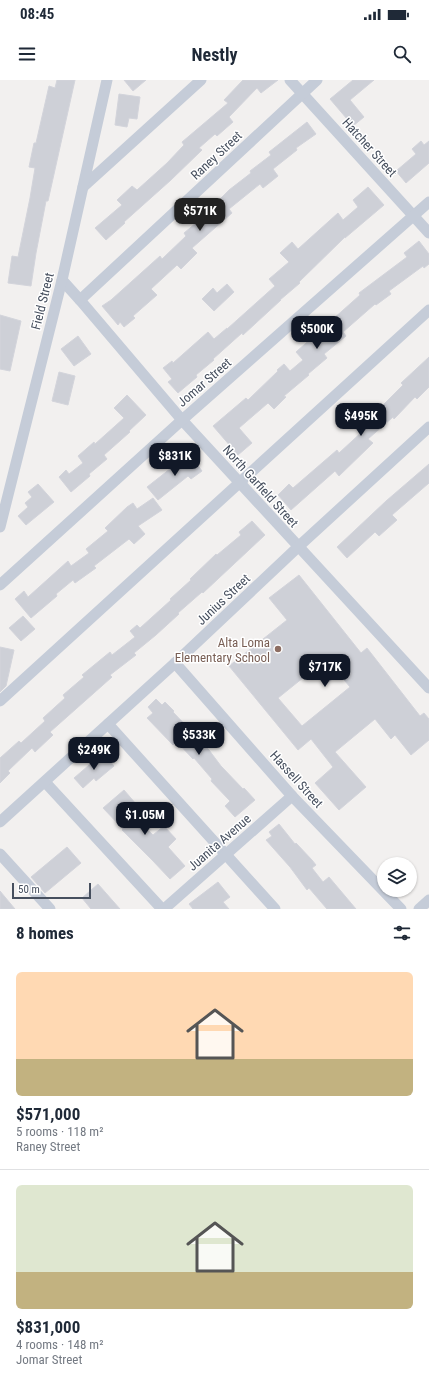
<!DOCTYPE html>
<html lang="en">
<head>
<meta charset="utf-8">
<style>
	:root { --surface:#fff; --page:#f2f2f3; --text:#1f2937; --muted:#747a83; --line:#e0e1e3; --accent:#111827 }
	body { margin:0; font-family:"Roboto Condensed",sans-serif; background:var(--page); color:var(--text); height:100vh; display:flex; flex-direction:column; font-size:15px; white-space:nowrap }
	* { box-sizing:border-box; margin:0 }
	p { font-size:13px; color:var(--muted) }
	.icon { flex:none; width:22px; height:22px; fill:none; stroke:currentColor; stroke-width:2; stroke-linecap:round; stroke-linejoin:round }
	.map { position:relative; height:829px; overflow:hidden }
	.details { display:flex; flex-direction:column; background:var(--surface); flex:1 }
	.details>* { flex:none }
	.buttons { position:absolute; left:377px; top:777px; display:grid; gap:8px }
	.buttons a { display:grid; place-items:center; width:40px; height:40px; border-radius:50%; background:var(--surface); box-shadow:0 1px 3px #0004; font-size:20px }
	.scale { position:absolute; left:12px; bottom:10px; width:79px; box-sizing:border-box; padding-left:4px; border:2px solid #464f5e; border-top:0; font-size:11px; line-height:14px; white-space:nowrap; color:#464f5e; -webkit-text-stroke:3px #fff; paint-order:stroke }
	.price { position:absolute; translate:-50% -34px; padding:0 9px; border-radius:8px; background:var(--accent); color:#fff; font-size:13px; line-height:26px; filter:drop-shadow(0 1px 2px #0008) }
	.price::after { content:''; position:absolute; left:50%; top:24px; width:12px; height:9px; margin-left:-6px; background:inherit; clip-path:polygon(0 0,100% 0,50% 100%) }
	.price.selected { background:#222; color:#fff }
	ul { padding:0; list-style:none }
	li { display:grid; align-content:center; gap:8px; height:212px; padding:0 16px }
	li+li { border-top:1px solid var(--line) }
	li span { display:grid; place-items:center; height:124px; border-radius:6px; color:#555 }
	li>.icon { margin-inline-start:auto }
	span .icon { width:72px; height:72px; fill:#fffc; stroke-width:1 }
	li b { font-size:17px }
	h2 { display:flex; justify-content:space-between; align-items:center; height:48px; padding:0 16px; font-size:17px }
	.status { display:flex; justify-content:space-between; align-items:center; height:28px; padding:0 20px; background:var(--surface); direction:ltr }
	.status svg { height:11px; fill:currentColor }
	header { display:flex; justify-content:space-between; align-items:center; height:52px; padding:0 16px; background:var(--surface); font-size:18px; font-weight:700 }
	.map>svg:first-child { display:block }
	.building { fill:#ced0d7; stroke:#d3d4db; fill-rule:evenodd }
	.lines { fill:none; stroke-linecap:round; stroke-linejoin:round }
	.minor { stroke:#c5ccd8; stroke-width:11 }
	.education-dot { fill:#8d6e63; stroke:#fff; stroke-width:1.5 }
	.labels { text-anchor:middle; stroke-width:3; stroke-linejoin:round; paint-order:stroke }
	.street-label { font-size:13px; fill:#464f5e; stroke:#fff }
	.education-label { font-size:13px; fill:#785e54; stroke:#fff; text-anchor:end }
</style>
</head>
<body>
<div class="status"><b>08:45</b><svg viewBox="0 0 49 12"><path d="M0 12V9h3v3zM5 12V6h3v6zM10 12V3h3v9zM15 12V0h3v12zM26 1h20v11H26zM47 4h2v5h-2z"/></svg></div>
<header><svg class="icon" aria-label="menu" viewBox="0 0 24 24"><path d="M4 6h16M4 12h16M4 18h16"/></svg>Nestly<svg class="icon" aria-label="search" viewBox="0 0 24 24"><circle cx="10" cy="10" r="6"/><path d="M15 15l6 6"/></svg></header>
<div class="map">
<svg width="429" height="829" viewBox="0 0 429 829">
	<rect width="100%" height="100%" fill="#f2f0ef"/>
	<!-- building -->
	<g class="building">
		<path d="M 57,0 L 75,0 L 48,121 L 46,121 L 36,173 L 31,206 L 8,203 L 12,176 L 18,177 L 30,118 L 35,88 L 29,87 L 34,63 L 36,63 L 49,6 L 55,8 Z"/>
		<path d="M 124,0 L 146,0 L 133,11 Z"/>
		<path d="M 243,0 L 278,0 L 261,13 L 257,8 L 229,37 L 233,42 L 217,56 L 215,54 L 199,68 L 202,70 L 171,100 L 124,142 L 125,143 L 106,160 L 95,148 L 122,125 L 117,120 L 132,106 L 137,110 L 167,83 L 184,65 L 182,62 L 228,23 L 224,20 Z"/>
		<path d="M 353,0 L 374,0 L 350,20 L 364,37 L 353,46 L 330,19 Z"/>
		<path d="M 119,14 L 140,17 L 137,39 L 129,38 L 127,47 L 115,45 Z"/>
		<path d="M 307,42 L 316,54 L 296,68 L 297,70 L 273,89 L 278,96 L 263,108 L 260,104 L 229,129 L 232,133 L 192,168 L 197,173 L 181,189 L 177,185 L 151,209 L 157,215 L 133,236 L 135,238 L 124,247 L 120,242 L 118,245 L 102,226 L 111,220 L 160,176 L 162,179 L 186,156 L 184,153 L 208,133 L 207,132 L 229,110 L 251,93 L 250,91 L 271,75 L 269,72 Z"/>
		<path d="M 421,61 L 424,65 L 429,61 L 429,83 L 406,103 L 396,91 L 416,74 L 412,69 Z"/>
		<path d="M 368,107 L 384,125 L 345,158 L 345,157 L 299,202 L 300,203 L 280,220 L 281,220 L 243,255 L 242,253 L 213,279 L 214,280 L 196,295 L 197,297 L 178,313 L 168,302 L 172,299 L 163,288 L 172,281 L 173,283 L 208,252 L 214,259 L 227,248 L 227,249 L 275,206 L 269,199 L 289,182 L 280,173 L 292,162 L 298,169 L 338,133 L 343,140 L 358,127 L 353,120 Z"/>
		<path d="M 419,161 L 429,174 L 429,184 L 424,188 L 423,186 L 389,211 L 391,214 L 376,225 L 375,224 L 343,252 L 346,256 L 324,274 L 327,278 L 308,294 L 309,295 L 284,316 L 286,317 L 274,329 L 268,323 L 239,348 L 252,363 L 238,375 L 213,346 L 246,318 L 248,320 L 278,291 L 277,290 L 284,284 L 290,291 L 303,280 L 296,272 L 360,215 L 359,213 L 407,177 L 404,173 Z"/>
		<path d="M 227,204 L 234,212 L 214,231 L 202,219 L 213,208 L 217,213 Z"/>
		<path d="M 0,235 L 21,241 L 10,291 L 0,289 Z"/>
		<path d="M 78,256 L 91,274 L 74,286 L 61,269 Z"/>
		<path d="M 429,277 L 429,307 L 417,319 L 415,317 L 394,339 L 393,337 L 368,359 L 373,363 L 339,396 L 335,391 L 291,430 L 278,415 L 289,404 L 293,408 L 337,370 L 339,373 L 364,350 L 359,343 L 377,327 L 379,329 L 403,305 L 401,303 Z"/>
		<path d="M 59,292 L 75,296 L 68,325 L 52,321 Z"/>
		<path d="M 127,315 L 146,335 L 129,351 L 130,352 L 104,375 L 107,379 L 89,394 L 90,396 L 71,412 L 59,397 L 66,390 L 69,394 L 83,383 L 78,376 L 94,362 L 95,364 L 124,338 L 114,328 Z"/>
		<path d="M 189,374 L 202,391 L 191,399 L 188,396 L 158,420 L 147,407 Z"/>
		<path d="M 429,384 L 429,403 L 392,435 L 397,440 L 379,456 L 375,452 L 347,478 L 337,467 L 386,421 Z"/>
		<path d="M 38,404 L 54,422 L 26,445 L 18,436 L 28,427 L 25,423 L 32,417 L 28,412 Z"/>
		<path d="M 153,418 L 162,430 L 138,446 L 145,454 L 134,464 L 129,459 L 94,486 L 96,488 L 75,503 L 73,500 L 56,514 L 57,516 L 31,538 L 15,519 L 24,511 L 28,517 L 68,481 L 71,486 L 89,473 L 86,469 L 108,451 L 105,448 L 127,427 L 133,423 L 137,429 Z"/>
		<path d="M 252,441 L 265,455 L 203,513 L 202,512 L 178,533 L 179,534 L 156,555 L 134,573 L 136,575 L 110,595 L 112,597 L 50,652 L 53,655 L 35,672 L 32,668 L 8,691 L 10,693 L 0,703 L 0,678 L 19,661 L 21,663 L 45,641 L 43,638 L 65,618 L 63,615 L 84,597 L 82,595 L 110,572 L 112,575 L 135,557 L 130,551 L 137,545 L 140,548 L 171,520 L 170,519 L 191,500 L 190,499 L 216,474 L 217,475 L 241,455 L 239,452 Z"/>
		<path d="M 299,495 L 361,573 L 367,568 L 420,636 L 424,633 L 429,639 L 429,660 L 411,675 L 395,655 L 391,659 L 375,639 L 335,672 L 366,707 L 339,730 L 315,703 L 333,687 L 311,659 L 298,670 L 229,586 L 287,540 L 269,518 ZM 314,589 L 326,604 L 339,594 L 350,607 L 302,646 L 278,618 Z"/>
		<path d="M 23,536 L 35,549 L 21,561 L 9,548 Z"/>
		<path d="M 0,567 L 14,570 L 6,606 L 0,612 Z"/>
		<path d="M 156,619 L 162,625 L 165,622 L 174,631 L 173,632 L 209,670 L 221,686 L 243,709 L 244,708 L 255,720 L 235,737 L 225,726 L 230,721 L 211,701 L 212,699 L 194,678 L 193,679 L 176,661 L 173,665 L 147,638 L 153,633 L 148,627 Z"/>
		<path d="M 103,673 L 114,686 L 96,701 L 94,698 L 83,708 L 74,698 Z"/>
		<path d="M 124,710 L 136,724 L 128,731 L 153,755 L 164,746 L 176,759 L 168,767 L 185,786 L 170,799 L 153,781 L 122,750 L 123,749 L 103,728 Z"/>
		<path d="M 279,744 L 295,764 L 296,763 L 312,780 L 316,785 L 312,788 L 323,802 L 329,797 L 356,829 L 327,829 L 309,808 L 307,810 L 290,787 L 266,760 L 272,756 L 269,752 Z"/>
		<path d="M 67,767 L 81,783 L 45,813 L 31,797 Z"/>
		<path d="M 218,802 L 230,817 L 223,822 L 229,829 L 193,829 L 189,824 Z"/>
		<path d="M 98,804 L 120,829 L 91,829 L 82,818 Z"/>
		<path d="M 0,811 L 15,829 L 0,829 Z"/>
	</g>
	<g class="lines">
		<!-- minor -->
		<g class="minor">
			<path d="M 290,0 L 429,153"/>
			<path d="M 83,107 L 201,0"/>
			<path d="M 62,200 L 80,220 L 182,340 L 429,608"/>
			<path d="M 80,220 L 317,0"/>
			<path d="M 0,447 L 62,200 L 107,0"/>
			<path d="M 0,505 L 182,340 L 429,122"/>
			<path d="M 175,583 L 292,716 L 401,829"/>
			<path d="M 0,621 L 429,230"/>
			<path d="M 108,644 L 275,829"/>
			<path d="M 45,702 L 162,829"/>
			<path d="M 0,742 L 175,583 L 298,467 L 429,347"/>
			<path d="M 0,774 L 50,829"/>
			<path d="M 164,829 L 292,716"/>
			<path d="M 419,829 L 429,820"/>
		</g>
	</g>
	<!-- markers -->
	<circle class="education-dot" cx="278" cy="569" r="4"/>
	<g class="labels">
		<!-- street labels -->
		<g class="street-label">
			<text transform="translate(370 67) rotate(48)" y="5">Hatcher Street</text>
			<text transform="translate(216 75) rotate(-43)" y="5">Raney Street</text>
			<text transform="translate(42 221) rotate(-76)" y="5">Field Street</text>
			<text transform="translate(204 302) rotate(-41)" y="5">Jomar Street</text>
			<text transform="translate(261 406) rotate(48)" y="5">North Garfield Street</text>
			<text transform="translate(223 519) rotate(-43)" y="5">Junius Street</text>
			<text transform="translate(297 699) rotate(48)" y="5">Hassell Street</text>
			<text transform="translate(219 762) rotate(-41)" y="5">Juanita Avenue</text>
		</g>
		<!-- education labels -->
		<g class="education-label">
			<text x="270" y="567">Alta Loma<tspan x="270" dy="15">Elementary School</tspan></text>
		</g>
	</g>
</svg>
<div class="buttons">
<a><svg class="icon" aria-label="layers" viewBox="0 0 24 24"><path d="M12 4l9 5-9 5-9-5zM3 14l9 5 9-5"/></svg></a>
</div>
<div class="scale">50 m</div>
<b class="price selected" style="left:200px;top:152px">$571K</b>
<b class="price" style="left:317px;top:270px">$500K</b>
<b class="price" style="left:361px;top:357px">$495K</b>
<b class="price" style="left:175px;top:397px">$831K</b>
<b class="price" style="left:325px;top:608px">$717K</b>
<b class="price" style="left:199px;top:676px">$533K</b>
<b class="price" style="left:94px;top:691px">$249K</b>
<b class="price" style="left:145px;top:756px">$1.05M</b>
</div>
<section class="details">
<h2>8 homes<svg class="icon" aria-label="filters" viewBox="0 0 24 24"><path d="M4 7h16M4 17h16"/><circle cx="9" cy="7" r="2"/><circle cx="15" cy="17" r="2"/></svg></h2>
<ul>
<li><span style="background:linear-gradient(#ffd9b3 70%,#c2b280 0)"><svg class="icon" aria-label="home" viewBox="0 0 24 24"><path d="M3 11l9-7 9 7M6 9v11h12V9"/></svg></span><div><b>$571,000</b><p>5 rooms · 118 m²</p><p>Raney Street</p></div></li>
<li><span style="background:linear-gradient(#dfe7d0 70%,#c2b280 0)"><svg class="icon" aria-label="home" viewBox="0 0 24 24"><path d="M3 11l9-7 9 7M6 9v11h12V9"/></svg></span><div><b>$831,000</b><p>4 rooms · 148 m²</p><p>Jomar Street</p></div></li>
</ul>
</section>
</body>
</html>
